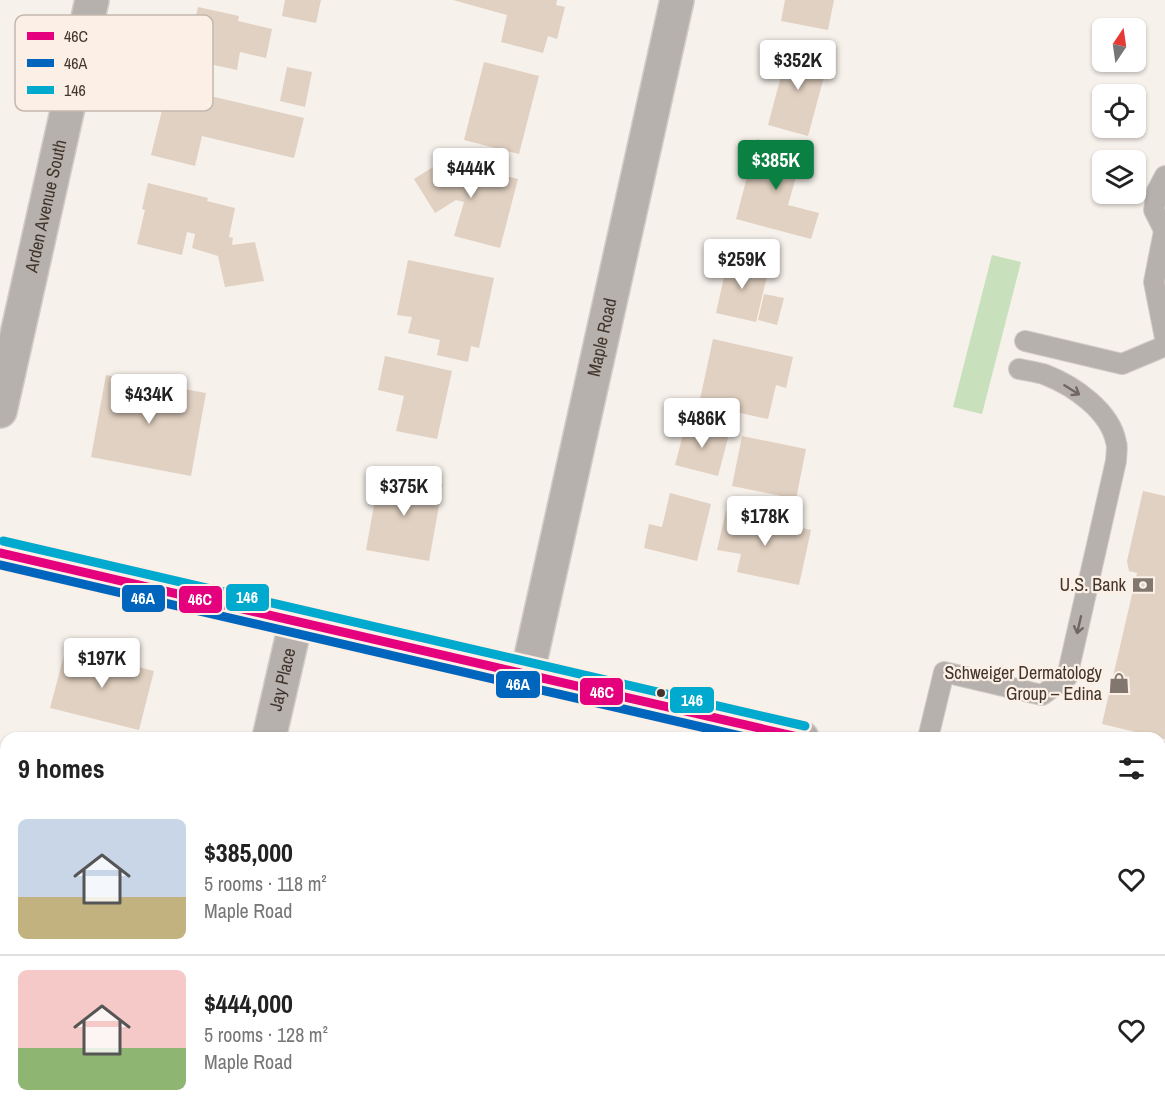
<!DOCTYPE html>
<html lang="en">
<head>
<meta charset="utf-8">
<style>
	:root { --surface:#fff; --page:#f2f2f2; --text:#222; --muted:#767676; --line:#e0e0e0; --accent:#0b8043 }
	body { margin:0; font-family:"Archivo Narrow",sans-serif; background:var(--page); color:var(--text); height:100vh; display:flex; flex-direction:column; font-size:22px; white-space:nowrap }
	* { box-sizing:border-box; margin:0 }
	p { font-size:20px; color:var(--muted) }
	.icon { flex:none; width:33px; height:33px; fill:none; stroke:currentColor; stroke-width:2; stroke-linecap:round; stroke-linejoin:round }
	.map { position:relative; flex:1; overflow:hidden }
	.side { position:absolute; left:0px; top:732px; width:1166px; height:386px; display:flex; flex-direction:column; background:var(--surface); border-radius:18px 18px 0 0; box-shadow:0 2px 4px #0004 }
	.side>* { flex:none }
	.needle { width:39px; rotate:13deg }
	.tools { position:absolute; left:1092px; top:18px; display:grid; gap:12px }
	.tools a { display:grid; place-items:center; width:54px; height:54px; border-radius:9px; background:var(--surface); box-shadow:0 2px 4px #0004; font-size:30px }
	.price { position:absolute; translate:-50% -51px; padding:0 14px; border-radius:6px; background:#fff; color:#222; font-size:20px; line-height:39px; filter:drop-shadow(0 2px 3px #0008) }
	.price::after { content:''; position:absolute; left:50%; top:36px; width:18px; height:14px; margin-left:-9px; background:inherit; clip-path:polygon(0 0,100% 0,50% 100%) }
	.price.active { background:var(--accent); color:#fff }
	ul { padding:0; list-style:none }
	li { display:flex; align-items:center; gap:18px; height:150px; padding:0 18px }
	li+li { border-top:2px solid var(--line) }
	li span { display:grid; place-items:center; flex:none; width:168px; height:120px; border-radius:9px; color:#555 }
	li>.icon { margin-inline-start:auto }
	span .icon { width:72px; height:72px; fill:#fffc; stroke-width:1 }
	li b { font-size:26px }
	h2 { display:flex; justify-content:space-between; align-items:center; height:72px; padding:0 18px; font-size:26px }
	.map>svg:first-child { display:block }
	.green { fill:#c8e0bb }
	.building { fill:#e1d1c2 }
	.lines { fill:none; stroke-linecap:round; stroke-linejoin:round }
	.lane-casing { stroke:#d2ccc6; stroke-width:22 }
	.street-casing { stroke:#d2ccc6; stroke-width:36 }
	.secondary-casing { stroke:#d2ccc6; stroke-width:36 }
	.lane { stroke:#b7b1ae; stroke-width:20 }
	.street { stroke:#b7b1ae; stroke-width:33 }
	.secondary { stroke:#b6b0ac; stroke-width:33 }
	.bus-1-casing { stroke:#fcf0e6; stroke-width:14 }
	.bus-2-casing { stroke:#fcf0e6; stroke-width:14 }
	.bus-3-casing { stroke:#fcf0e6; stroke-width:14 }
	.bus-1 { stroke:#e5007d; stroke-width:9 }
	.bus-2 { stroke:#0065bd; stroke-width:9 }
	.bus-3 { stroke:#00a9ce; stroke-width:9 }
	.oneway { stroke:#716760 }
	.bus-dot { fill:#42362c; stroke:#fcf0e6; stroke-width:2 }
	.labels { text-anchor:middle; stroke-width:4.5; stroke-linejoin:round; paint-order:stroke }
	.street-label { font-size:18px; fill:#42362c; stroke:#fcf0e6 }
	.poi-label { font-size:18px; fill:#42362c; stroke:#fcf0e6; text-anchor:end }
	.key { fill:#fcf0e6; stroke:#c4b8ae; stroke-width:1.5 }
	.key-label { font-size:16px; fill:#42362c }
	.line-badge { stroke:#fcf0e6; stroke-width:2 }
	.badge-label { font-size:16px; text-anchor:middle; font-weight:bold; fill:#fff }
</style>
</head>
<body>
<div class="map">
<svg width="1165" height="1117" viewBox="0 0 1165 1117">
	<rect width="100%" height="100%" fill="#f7f1eb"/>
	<!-- green -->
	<path class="green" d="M 992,255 L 1021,262 L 982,414 L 953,407 Z"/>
	<!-- building -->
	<g class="building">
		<path d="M 285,0 L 321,0 L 316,23 L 282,16 Z"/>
		<path d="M 453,0 L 557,0 L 556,5 L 565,7 L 557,39 L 548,36 L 543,53 L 501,42 L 507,15 Z"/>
		<path d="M 785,0 L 834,0 L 828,30 L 781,21 Z"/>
		<path d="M 198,7 L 239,16 L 238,21 L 272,29 L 266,58 L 240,52 L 237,70 L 186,59 Z"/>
		<path d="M 789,46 L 829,58 L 808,136 L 768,125 Z"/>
		<path d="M 484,62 L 539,76 L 519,154 L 464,140 Z"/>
		<path d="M 287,67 L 312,72 L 305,107 L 280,101 Z"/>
		<path d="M 168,86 L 304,118 L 294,158 L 202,136 L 195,166 L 151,155 Z"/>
		<path d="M 757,139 L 812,154 L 807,173 L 798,170 L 788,205 L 819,213 L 811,239 L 736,219 Z"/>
		<path d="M 444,160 L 518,179 L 500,248 L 454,236 L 464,202 L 456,200 L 435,213 L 414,179 Z"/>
		<path d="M 148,183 L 208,198 L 207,201 L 235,208 L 229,237 L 233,238 L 232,245 L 255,242 L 264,281 L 225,287 L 218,256 L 192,248 L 195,234 L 187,232 L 182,255 L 137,244 L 145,210 L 142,209 Z"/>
		<path d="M 728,259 L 769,268 L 756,322 L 716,313 Z"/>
		<path d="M 408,260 L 494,278 L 479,348 L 471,346 L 468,362 L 437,355 L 440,340 L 408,333 L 412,317 L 397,315 Z"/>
		<path d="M 764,294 L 784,298 L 777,325 L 758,320 Z"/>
		<path d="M 713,339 L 793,357 L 786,388 L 776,385 L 768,419 L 699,404 Z"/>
		<path d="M 385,356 L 452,371 L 437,439 L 396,431 L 404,396 L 378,390 Z"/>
		<path d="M 106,375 L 206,393 L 191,476 L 91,457 Z"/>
		<path d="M 686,423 L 729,434 L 718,476 L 675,465 Z"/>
		<path d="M 742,436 L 806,449 L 796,499 L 732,486 Z"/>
		<path d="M 380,472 L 443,484 L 429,561 L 366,550 Z"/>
		<path d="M 1143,491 L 1165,496 L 1165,739 L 1102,724 L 1137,573 L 1129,571 L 1127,561 Z"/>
		<path d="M 670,493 L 711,504 L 697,561 L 644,548 L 649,524 L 662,527 Z"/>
		<path d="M 726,511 L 811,530 L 799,585 L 737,572 L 741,554 L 717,550 Z"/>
		<path d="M 66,648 L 154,671 L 139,730 L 50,708 Z"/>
		<path d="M 1160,948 L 1165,950 L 1165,1117 L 1058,1117 L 1059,1112 L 1160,1112 Z"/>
		<path d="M 0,962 L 6,964 L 6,1021 L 0,1019 Z"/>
		<path d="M 0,1039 L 6,1040 L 6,1112 L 38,1112 L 36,1117 L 13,1117 L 0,1114 Z"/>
		<path d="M 509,1112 L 519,1112 L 540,1117 L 508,1117 Z"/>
	</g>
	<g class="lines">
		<defs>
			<g id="lane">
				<path d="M 1165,176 L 1157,191 L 1154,210 L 1165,232"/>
				<path d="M 1164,231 L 1154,282 L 1165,338"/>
				<path d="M 1025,341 L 1122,364 L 1165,346"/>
				<path d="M 928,738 L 944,672 L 1042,695 L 1067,677 L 1116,461 C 1116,455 1118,447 1116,442 C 1110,411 1074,386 1046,375 C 1038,372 1028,371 1019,369"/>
				<path d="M 248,1112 L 275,1117"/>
				<path d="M 698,1112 L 723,1117"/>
				<path d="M 413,1117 L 420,1112"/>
			</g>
			<g id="street">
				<path id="s1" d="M 0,411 L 92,0"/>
				<path id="s2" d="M 527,675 L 677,0"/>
				<path id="s3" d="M 269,738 L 296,621"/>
				<path d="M 183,1117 L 185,1112"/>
				<path d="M 734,1117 L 735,1112"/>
			</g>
			<g id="secondary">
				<path d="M 0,553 L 802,738"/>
				<path d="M 1160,811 L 1165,813"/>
			</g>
		</defs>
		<!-- lane casing -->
		<use href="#lane" class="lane-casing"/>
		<!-- street casing -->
		<use href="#street" class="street-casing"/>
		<!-- secondary casing -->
		<use href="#secondary" class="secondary-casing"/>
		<!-- lane -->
		<use href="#lane" class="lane"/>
		<!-- street -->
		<use href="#street" class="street"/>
		<!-- secondary -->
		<use href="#secondary" class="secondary"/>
		<defs>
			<path id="bus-1" d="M 0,553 L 802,738"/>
			<path id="bus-2" d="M 0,565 L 749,738"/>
			<path id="bus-3" d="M 3,541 L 805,726"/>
		</defs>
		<!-- bus-1 casing -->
		<use href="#bus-1" class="bus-1-casing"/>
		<!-- bus-2 casing -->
		<use href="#bus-2" class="bus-2-casing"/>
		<!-- bus-3 casing -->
		<use href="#bus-3" class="bus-3-casing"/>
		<!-- bus-1 -->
		<use href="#bus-1" class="bus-1"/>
		<!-- bus-2 -->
		<use href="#bus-2" class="bus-2"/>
		<!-- bus-3 -->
		<use href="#bus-3" class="bus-3"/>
	</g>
	<!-- one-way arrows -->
	<defs><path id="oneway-shaft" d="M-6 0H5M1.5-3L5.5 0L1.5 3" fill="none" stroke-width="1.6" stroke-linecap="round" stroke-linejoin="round" transform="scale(1.5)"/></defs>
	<g class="oneway">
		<use href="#oneway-shaft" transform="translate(1072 390) rotate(32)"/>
		<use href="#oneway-shaft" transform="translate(1079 625) rotate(103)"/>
	</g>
	<!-- icons -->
	<defs>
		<symbol id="bank-bare" viewBox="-9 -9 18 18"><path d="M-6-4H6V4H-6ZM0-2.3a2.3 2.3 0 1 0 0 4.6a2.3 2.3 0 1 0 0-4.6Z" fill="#81776f" stroke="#fcf0e6" stroke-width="2.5" paint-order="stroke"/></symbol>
		<symbol id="shop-bare" viewBox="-9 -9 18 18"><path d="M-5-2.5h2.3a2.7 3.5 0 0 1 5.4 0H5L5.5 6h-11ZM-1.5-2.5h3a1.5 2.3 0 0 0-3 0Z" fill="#81776f" stroke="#fcf0e6" stroke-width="2.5" paint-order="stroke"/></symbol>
	</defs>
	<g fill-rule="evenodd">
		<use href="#bank-bare" x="1128" y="570" width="30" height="30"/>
		<use href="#shop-bare" x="1104" y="668" width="30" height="30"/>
	</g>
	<!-- markers -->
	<circle class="bus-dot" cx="661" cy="693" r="5"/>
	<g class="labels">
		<!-- street labels -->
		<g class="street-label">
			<text dy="6" stroke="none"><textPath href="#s1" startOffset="210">Arden Avenue South</textPath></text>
			<text dy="6" stroke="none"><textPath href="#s2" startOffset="346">Maple Road</textPath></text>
			<text dy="6" stroke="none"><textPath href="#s3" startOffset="60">Jay Place</textPath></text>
		</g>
		<!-- poi labels -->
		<g class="poi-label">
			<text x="1126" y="591">U.S. Bank</text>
			<text x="1102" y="679">Schweiger Dermatology<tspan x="1102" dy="21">Group – Edina</tspan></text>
		</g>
	</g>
	<!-- legend -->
	<rect x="15" y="15" width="198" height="96" rx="9" class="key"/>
	<rect x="27" y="32" width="27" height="8" fill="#e5007d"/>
	<rect x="27" y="59" width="27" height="8" fill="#0065bd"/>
	<rect x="27" y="86" width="27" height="8" fill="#00a9ce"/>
	<g class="key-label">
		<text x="64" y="42">46C</text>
		<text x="64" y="69">46A</text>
		<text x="64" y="96">146</text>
	</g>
	<g class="line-badge">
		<rect x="225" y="583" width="45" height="29" rx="6" fill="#00a9ce"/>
		<rect x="121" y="584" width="45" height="29" rx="6" fill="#0065bd"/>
		<rect x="178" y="585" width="45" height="29" rx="6" fill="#e5007d"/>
		<rect x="495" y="670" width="46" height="29" rx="6" fill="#0065bd"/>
		<rect x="579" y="677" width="45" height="29" rx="6" fill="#e5007d"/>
		<rect x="669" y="686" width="46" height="28" rx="6" fill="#00a9ce"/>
	</g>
	<g class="badge-label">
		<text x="247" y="603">146</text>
		<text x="143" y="604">46A</text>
		<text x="200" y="605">46C</text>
		<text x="518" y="690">46A</text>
		<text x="602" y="698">46C</text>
		<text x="692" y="706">146</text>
	</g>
</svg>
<div class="tools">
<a><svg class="needle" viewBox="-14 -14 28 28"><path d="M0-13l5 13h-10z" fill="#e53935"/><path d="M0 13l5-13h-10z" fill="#767676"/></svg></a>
<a><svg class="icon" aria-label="locate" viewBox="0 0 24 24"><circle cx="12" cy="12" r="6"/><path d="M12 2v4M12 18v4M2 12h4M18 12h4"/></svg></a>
<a><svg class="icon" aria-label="layers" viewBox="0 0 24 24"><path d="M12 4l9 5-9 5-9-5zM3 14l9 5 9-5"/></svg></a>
</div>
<b class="price" style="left:798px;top:91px">$352K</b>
<b class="price active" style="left:776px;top:191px">$385K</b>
<b class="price" style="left:471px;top:199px">$444K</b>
<b class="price" style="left:742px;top:290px">$259K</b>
<b class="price" style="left:149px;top:425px">$434K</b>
<b class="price" style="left:702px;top:449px">$486K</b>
<b class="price" style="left:404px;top:517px">$375K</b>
<b class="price" style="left:765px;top:547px">$178K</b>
<b class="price" style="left:102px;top:689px">$197K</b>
<section class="side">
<h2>9 homes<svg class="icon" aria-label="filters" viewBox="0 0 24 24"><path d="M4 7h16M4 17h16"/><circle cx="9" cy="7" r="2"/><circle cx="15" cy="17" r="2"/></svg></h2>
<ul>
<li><span style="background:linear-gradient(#c9d6e8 65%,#c2b280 0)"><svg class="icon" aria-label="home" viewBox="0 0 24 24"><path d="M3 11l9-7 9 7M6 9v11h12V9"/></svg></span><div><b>$385,000</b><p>5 rooms · 118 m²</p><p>Maple Road</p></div><svg class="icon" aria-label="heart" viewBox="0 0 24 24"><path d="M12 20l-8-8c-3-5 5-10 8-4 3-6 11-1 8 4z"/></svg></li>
<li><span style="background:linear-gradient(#f6c9c9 65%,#8fb573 0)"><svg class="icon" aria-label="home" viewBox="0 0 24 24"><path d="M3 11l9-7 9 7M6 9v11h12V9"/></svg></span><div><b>$444,000</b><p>5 rooms · 128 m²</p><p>Maple Road</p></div><svg class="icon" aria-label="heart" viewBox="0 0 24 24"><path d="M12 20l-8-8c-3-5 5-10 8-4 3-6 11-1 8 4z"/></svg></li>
</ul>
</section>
</div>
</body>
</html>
